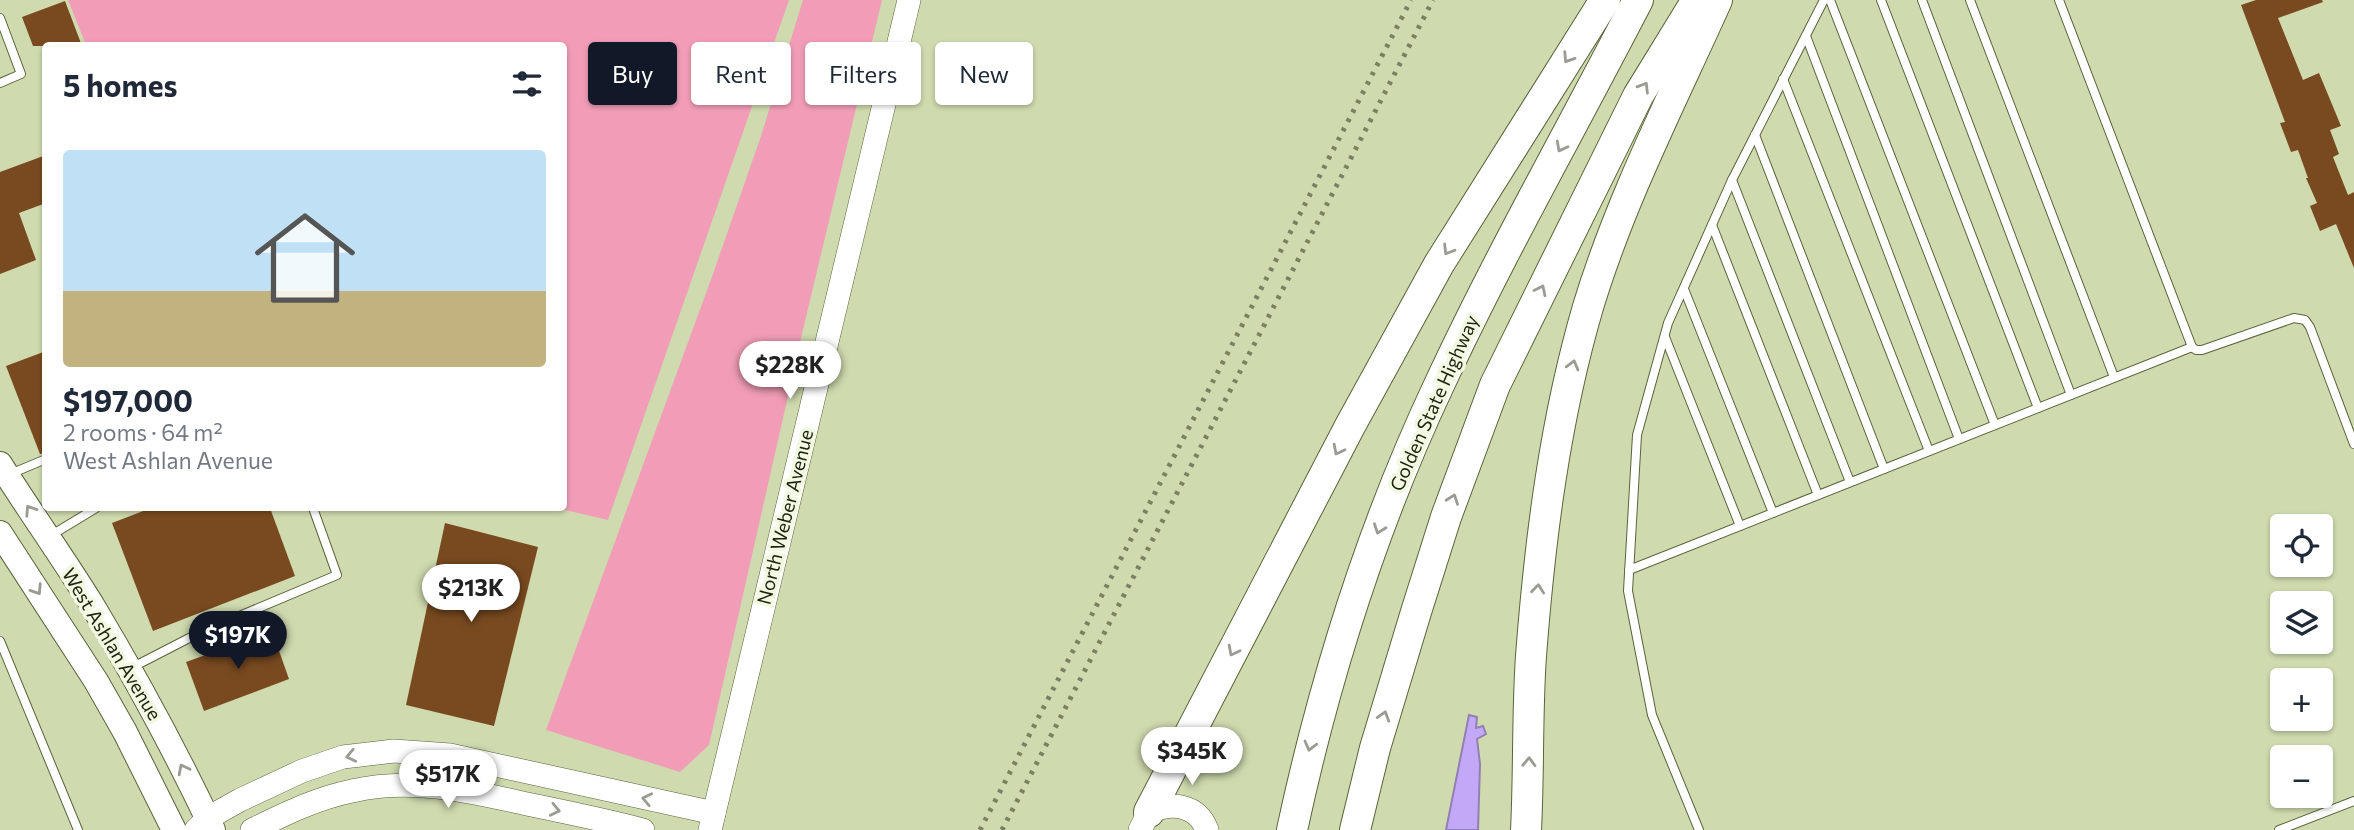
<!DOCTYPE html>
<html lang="en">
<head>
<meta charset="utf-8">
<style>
	:root { --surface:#fff; --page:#f6f6f7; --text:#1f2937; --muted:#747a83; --line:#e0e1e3; --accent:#111827 }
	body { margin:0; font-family:Commissioner,sans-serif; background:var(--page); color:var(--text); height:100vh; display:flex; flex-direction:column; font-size:26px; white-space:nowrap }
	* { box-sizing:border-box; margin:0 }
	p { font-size:23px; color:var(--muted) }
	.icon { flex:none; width:38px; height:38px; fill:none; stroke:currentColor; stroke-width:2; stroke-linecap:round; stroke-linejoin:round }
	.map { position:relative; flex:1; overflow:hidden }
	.sheet { position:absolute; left:42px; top:42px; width:525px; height:469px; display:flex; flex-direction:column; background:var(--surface); border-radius:7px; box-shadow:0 2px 5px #0004 }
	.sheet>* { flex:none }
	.banner { position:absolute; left:588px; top:42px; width:665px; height:63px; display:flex; gap:14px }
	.controls { position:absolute; left:2270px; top:514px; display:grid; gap:14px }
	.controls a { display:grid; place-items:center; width:63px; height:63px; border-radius:7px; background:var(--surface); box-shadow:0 2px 5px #0004; font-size:35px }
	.price { position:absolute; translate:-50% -60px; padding:0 16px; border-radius:24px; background:#fff; color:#222; font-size:23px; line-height:46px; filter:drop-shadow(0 2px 4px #0008) }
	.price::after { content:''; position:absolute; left:50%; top:42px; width:21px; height:16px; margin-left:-10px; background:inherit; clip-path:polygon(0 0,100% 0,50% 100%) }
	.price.active { background:var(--accent); color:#fff }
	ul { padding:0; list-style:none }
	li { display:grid; align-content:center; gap:14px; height:371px; padding:0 21px }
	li+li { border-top:2px solid var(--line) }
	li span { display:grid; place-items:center; height:217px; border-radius:7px; color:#555 }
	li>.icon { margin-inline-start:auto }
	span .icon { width:126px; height:126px; fill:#fffc; stroke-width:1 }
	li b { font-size:30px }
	h2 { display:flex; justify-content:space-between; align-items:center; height:84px; padding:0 21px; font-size:30px }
	.tag { padding:0 24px; border-radius:7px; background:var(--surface); box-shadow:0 2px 5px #0004; font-size:24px; line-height:63px }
	.tag.active { background:var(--accent); color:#fff }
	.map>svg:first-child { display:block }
	.green { fill:#f19db7 }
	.water { fill:#c3a8f7; stroke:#9280b2; stroke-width:2 }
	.building { fill:#794a20 }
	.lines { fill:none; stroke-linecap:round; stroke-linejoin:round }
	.service-casing { stroke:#5a633b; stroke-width:10 }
	.secondary-casing { stroke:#5a633b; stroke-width:24 }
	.primary-casing { stroke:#5a633b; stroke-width:26 }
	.motorway-casing { stroke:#5a633b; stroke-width:32 }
	.service { stroke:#fff; stroke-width:8 }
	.secondary { stroke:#fff; stroke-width:23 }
	.primary { stroke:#fff; stroke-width:24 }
	.motorway { stroke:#fff; stroke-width:30 }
	.rail { stroke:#798162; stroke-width:5; stroke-dasharray:3.5 7; stroke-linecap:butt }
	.oneway { stroke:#9a9c94 }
	.labels { text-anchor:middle; stroke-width:7; stroke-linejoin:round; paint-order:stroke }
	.street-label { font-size:19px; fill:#1e2211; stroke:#f2f8e1 }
</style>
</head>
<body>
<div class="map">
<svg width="2354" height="830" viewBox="0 0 2354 830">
	<rect width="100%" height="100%" fill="#cfdaae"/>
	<!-- green -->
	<g class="green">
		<path d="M 68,0 L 789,0 L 608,520 L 557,508 L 564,508 L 564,46 L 86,45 Z"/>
		<path d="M 803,0 L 882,0 L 805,321 L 709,745 L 680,772 L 546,730 L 713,274 L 761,136 Z"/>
	</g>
	<!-- water -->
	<path class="water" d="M 1469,715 L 1477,717 L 1476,728 L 1483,726 L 1486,734 L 1477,739 L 1480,764 L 1478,830 L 1446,830 Z"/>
	<!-- building -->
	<g class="building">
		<path d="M 2256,0 L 2322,0 L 2323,2 L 2278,18 L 2303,80 L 2319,73 L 2341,126 L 2330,130 L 2339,154 L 2333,157 L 2348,195 L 2354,192 L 2354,268 L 2336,224 L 2320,231 L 2310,206 L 2317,203 L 2306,178 L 2308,178 L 2298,150 L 2291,152 L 2280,123 L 2285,122 L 2241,5 Z"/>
		<path d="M 65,1 L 82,46 L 33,46 L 22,17 Z"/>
		<path d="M 46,155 L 46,203 L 19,213 L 36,260 L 0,274 L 0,172 Z"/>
		<path d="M 46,351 L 46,453 L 40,454 L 6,366 Z"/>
		<path d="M 151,508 L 270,508 L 295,576 L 153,631 L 112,523 Z"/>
		<path d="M 445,523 L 538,547 L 494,726 L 406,705 Z"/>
		<path d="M 272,631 L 289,679 L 204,711 L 186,662 Z"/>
	</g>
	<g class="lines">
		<defs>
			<g id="service">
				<path d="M 1830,0 L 1995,425"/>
				<path d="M 1881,0 L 2038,408"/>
				<path d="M 1922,0 L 2071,395"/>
				<path d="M 1970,0 L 2114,377"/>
				<path d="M 2059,0 L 2192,347 L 2196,350 L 2202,350 L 2294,318 L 2305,320 L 2310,327 L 2354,444"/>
				<path d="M 0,18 L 21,74 L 0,83"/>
				<path d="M 1806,36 L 1959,439"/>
				<path d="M 1783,79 L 1929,451"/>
				<path d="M 1755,135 L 1884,469"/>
				<path d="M 1732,180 L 1850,482"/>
				<path d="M 1712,225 L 1818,495"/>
				<path d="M 1684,289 L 1773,513"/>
				<path d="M 1665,337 L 1740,526"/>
				<path d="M 10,474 L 46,459"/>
				<path d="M 50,536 L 96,508"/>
				<path d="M 1629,570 L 2192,347"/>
				<path d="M 0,641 L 78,830"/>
				<path d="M 131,668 L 199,633 L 337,575 L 313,508"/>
				<path d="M 1699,830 L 1652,715 L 1628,591 L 1637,435 L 1668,323 L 1732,180 L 1824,0"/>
				<path d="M 2279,830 L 2354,801"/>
			</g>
			<g id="secondary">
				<path d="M 196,830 L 208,818 L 240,800 L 302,771 L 343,757 L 394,751 L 450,755 L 714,813"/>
				<path d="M 252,830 C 285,814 317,798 352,791 C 412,777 469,791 527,804 C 566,812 605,820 643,830"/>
				<path d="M 710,830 L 909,0"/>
				<path d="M 1140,830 L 1149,812 C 1172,802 1197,804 1207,830"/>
			</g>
			<g id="primary">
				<path d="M 0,464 C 30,512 64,559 94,608 C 137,680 177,754 213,830"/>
				<path d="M 0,533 L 96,681 L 125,732 L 174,830"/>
			</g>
			<g id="motorway">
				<path d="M 1149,812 L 1350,426 L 1439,264 L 1605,0"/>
				<path d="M 1292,830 C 1325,677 1372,527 1439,385 C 1500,254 1572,128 1638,0"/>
				<path d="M 1355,830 L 1375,748 L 1416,612 L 1446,517 L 1495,385 L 1638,96 L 1697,0"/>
				<path d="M 1526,830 C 1529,772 1527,713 1531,656 C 1540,538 1555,420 1588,307 C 1620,201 1672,100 1717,0"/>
			</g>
		</defs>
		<!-- service casing -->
		<use href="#service" class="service-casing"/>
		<!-- secondary casing -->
		<use href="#secondary" class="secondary-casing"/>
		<!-- primary casing -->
		<use href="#primary" class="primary-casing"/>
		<!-- motorway casing -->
		<use href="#motorway" class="motorway-casing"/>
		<!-- service -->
		<use href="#service" class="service"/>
		<!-- secondary -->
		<use href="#secondary" class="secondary"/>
		<!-- primary -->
		<use href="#primary" class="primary"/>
		<!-- motorway -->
		<use href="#motorway" class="motorway"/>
		<!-- rail -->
		<g class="rail">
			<path d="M 980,830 L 1411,0"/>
			<path d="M 1002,830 L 1433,0"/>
		</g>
	</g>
	<!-- one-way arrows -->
	<defs><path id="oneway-chevron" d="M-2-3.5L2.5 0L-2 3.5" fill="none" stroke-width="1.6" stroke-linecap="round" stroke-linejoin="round" transform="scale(1.75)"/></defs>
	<g class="oneway">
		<use href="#oneway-chevron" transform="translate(1568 58) rotate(123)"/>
		<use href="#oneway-chevron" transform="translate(1644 87) rotate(-59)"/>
		<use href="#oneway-chevron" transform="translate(1561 147) rotate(118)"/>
		<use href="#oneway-chevron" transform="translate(1448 250) rotate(122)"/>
		<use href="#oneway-chevron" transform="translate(1541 290) rotate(-64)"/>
		<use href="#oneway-chevron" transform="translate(1573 365) rotate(-75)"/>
		<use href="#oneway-chevron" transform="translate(1338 450) rotate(117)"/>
		<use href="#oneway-chevron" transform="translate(1453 499) rotate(-70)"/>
		<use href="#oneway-chevron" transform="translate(30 510) rotate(-123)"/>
		<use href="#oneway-chevron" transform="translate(1379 529) rotate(110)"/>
		<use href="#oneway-chevron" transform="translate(1538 589) rotate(-84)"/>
		<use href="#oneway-chevron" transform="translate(37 590) rotate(57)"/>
		<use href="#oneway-chevron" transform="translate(1233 651) rotate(117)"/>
		<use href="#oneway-chevron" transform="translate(1384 716) rotate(-73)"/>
		<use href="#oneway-chevron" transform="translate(1310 746) rotate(105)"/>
		<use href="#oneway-chevron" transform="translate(351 756) rotate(168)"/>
		<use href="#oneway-chevron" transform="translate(1529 762) rotate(-88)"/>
		<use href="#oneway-chevron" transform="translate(183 769) rotate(-117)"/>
		<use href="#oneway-chevron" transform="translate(647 799) rotate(-168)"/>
		<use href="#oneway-chevron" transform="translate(555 810) rotate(12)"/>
	</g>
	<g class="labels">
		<!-- street labels -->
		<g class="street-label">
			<text transform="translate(1434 403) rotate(-66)" y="7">Golden State Highway</text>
			<text transform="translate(785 517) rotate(-76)" y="7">North Weber Avenue</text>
			<text transform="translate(112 644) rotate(59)" y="7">West Ashlan Avenue</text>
		</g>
	</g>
</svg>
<div class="controls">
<a><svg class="icon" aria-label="locate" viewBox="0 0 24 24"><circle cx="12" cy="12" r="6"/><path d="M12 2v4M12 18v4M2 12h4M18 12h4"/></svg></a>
<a><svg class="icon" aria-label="layers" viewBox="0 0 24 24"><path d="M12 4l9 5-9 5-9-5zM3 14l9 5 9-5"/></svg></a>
<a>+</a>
<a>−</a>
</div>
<b class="price" style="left:790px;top:401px">$228K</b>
<b class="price" style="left:471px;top:624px">$213K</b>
<b class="price active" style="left:238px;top:671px">$197K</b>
<b class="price" style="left:1192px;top:787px">$345K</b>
<b class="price" style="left:448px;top:810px">$517K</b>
<div class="banner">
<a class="tag active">Buy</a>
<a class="tag">Rent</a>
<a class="tag">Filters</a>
<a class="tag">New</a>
</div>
<section class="sheet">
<h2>5 homes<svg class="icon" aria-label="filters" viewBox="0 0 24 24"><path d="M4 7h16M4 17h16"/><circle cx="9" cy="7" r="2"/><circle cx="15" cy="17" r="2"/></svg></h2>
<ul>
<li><span style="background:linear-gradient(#bfe0f5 65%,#c2b280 0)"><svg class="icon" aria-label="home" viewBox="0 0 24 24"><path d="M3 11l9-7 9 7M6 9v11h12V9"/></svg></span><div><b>$197,000</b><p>2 rooms · 64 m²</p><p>West Ashlan Avenue</p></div></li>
</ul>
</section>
</div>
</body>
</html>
